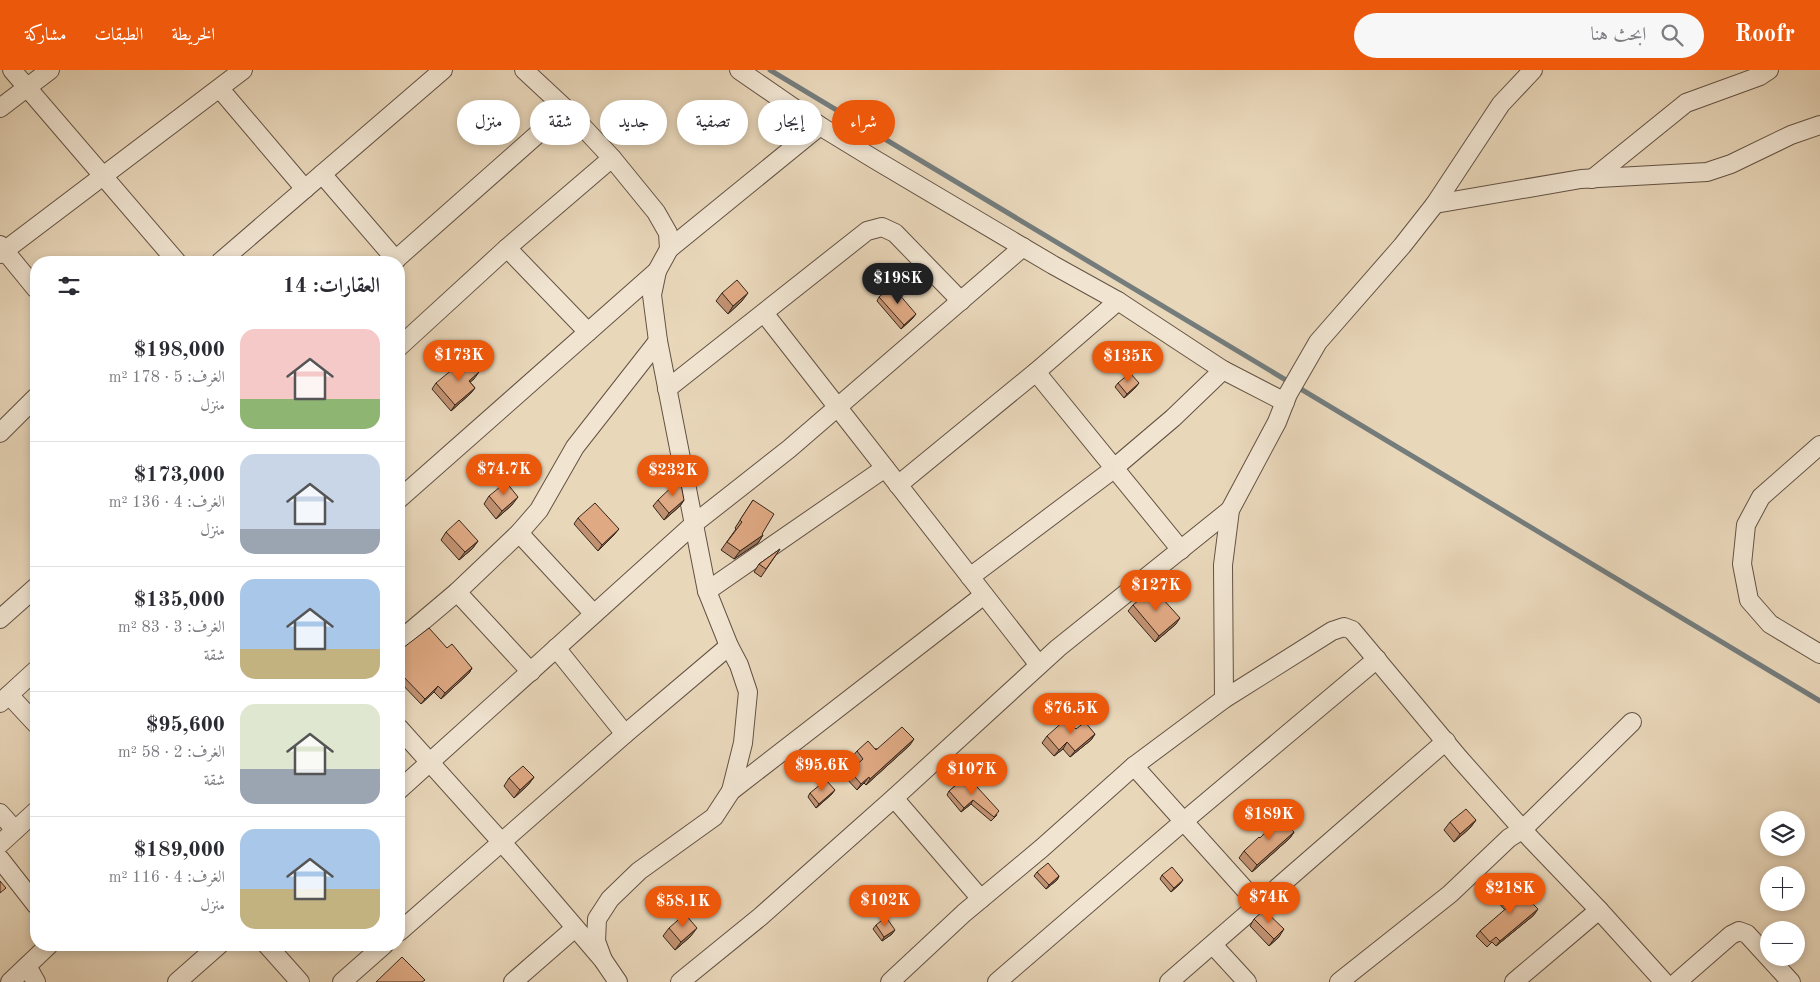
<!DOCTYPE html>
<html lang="ar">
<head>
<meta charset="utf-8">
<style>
	:root { --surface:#fff; --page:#f7f7f7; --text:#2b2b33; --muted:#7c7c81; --line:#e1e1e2; --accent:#ea580c }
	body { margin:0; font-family:"Old Standard TT",Amiri,serif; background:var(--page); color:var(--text); direction:rtl; height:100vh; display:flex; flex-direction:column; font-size:19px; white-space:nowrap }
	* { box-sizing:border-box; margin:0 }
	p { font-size:16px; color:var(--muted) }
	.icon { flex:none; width:28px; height:28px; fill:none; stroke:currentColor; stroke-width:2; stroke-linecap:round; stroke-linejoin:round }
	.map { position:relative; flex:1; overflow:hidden; direction:ltr }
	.panel { position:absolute; left:30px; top:186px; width:375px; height:695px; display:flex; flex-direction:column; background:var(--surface); border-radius:20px; box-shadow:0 2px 8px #0003; direction:rtl }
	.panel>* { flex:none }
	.guide { position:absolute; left:420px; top:30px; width:475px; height:45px; direction:rtl; display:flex; gap:10px }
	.controls { position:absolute; left:1760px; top:741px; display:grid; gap:10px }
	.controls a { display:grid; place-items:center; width:45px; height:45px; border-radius:50%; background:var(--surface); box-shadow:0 2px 8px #0003; font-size:25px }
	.price { position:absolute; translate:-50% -42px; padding:0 11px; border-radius:18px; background:var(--accent); color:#fff; font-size:16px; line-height:32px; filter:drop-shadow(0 1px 2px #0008) }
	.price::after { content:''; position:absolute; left:50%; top:30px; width:15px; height:11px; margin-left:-8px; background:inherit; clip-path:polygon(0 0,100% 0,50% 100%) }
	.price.on { background:#222; color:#fff }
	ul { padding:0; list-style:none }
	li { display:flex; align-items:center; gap:15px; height:125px; padding:0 25px }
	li+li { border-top:1px solid var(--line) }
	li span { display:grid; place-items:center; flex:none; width:140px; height:100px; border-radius:15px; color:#555 }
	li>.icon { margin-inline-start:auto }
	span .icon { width:60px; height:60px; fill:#fffc; stroke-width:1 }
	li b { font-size:21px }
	h2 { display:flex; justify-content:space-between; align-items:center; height:60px; padding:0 25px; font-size:21px }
	.pill { padding:0 18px; border-radius:22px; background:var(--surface); box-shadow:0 2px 8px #0003; font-size:18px; line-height:45px }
	.pill.on { background:var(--accent); color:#fff }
	header { display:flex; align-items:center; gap:30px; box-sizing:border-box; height:70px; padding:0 25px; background:var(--accent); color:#fff }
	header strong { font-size:24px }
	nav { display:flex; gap:28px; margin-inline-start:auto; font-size:18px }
	.search { width:350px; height:45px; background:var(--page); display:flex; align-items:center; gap:12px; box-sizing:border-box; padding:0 18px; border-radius:28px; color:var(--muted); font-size:19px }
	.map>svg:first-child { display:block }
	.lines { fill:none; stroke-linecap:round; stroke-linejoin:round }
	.stream { stroke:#747c7c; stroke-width:5 }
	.minor-casing { stroke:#635244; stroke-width:20 }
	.minor { stroke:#f1e5d2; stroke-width:18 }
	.wall { fill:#c09171; stroke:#36261c }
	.shaded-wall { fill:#9c765c; stroke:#36261c }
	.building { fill:#dfa983; stroke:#36261c }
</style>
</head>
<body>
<header>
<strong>Roofr</strong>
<div class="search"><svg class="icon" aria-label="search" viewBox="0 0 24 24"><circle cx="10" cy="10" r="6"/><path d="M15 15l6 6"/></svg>ابحث هنا</div>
<nav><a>الخريطة</a><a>الطبقات</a><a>مشاركة</a></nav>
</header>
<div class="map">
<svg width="1820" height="912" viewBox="0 0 1820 912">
	<rect width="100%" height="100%" fill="#e9d7ba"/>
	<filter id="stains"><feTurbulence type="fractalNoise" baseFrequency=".004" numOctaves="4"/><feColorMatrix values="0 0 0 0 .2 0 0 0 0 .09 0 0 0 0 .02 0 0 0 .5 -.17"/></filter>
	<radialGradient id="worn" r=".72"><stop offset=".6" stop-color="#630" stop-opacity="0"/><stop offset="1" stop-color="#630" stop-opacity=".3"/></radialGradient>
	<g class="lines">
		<!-- stream -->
		<path class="stream" d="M 770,0 L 1820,631"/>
		<defs>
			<g id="minor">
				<path d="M 12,0 L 177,192"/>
				<path d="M 524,0 L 566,39 L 612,88 L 656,142 L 668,163 L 669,179 L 657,201 L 652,225 L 658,271 L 707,521 L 729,576 L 739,595 L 748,622 L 743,673 L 731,721"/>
				<path d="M 739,0 L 820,56 L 874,89 L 1053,195 L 1118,231 L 1223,300 L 1285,332"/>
				<path d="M 220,19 L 305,119"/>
				<path d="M 0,38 L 50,0"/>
				<path d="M 322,104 L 396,190"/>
				<path d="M 1592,109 L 1686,33 L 1760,6 L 1769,0"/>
				<path d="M 1435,134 L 1581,109 L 1707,102 L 1731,94 L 1791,65 L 1820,55"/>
				<path d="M 0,175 L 36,219"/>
				<path d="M 507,178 L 588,262"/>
				<path d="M 669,179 L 820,56"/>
				<path d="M 0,184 L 243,0"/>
				<path d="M 220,192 L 443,0"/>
				<path d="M 393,192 L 566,39"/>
				<path d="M 764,243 L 1039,595"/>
				<path d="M 399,277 L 507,178 L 612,88"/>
				<path d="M 1036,302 L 1181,480"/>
				<path d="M 667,319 L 867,161 L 882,157 L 895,163 L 961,231"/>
				<path d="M 0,363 L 36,327"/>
				<path d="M 1820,375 L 1761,427 L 1746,455 L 1742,494 L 1749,530 L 1770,554 L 1820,584"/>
				<path d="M 898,415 L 1036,302 L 1118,231"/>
				<path d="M 399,429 L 657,201"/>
				<path d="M 519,463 L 594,544"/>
				<path d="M 970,507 L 1107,404 L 1173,348 L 1223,300"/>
				<path d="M 707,521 L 885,398"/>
				<path d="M 457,522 L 531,602"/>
				<path d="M 0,549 L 36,517"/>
				<path d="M 399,571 L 457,522 L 519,463 L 539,440 L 575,377 L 658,271"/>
				<path d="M 556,578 L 625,664"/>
				<path d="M 9,625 L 36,654"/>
				<path d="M 1224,629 L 1223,495 L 1230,440 L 1277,352 L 1288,324 L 1318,272 L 1402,176 L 1435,134 L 1501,34 L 1533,0"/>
				<path d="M 0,633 L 36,600"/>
				<path d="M 399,658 L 514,786 L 603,890 L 618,912"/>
				<path d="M 1134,696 L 1258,834"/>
				<path d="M 399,720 L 695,453 L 789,379 L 1023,177"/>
				<path d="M 894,728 L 981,829"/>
				<path d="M 0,743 L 15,760"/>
				<path d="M 0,774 L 36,741"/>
				<path d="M 0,789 L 36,835"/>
				<path d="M 399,862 L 625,664 L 729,576"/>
				<path d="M 267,875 L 300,912"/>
				<path d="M 1213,875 L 1247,912"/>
				<path d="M 603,890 L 596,871 L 597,849 L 610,829 L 639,801 L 714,747 L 731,721 L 984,525"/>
				<path d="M 27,896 L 36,912"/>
				<path d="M 10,912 L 49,875"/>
				<path d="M 177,912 L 219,875"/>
				<path d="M 342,912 L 384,875"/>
				<path d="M 513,912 L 575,858"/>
				<path d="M 680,912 L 760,847 L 894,728 L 1058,578 L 1230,440"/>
				<path d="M 890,912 L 964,843 L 1042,778 L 1134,696 L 1224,629 L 1332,561 L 1344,557 L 1352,560 L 1459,688 L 1531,769 L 1599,840 L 1664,912"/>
				<path d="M 997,912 L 1184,751 L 1377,589"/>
				<path d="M 1169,912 L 1446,671"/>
				<path d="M 1339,912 L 1450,824 L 1509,768 L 1522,760 L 1632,652"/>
				<path d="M 1514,912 L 1599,840"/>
				<path d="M 1677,912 L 1731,865 L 1739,861 L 1747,864 L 1791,912"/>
			</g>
		</defs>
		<!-- minor casing -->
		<use href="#minor" class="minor-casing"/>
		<!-- minor -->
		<use href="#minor" class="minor"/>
	</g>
	<!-- wall -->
	<g class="wall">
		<path d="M 722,223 L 742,231 L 728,244 L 716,231 Z"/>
		<path d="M 879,227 L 913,248 L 901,259 L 877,231 Z"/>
		<path d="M 474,309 L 470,312 L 475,318 L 470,324 L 451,341 L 432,319 L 436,313 Z"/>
		<path d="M 1118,313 L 1136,317 L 1124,328 L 1115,317 Z"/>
		<path d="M 489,426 L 512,435 L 496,449 L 484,434 Z"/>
		<path d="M 658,430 L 684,430 L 680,436 L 664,450 L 653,436 Z"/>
		<path d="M 753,430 L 762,464 L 763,465 L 758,473 L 734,489 L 721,480 L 736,459 L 735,458 Z"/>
		<path d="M 578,448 L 614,465 L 598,481 L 574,454 Z"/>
		<path d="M 446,462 L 478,471 L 472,479 L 459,490 L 441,470 Z"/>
		<path d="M 780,479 L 761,507 L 754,502 L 759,494 Z"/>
		<path d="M 1133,535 L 1176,554 L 1155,572 L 1128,541 Z"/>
		<path d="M 447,578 L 472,598 L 469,603 L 441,629 L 434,622 L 421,634 L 399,611 L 399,581 Z"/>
		<path d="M 1076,659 L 1095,664 L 1091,670 L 1070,687 L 1063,679 L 1054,686 L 1042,673 L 1047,666 Z"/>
		<path d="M 910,675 L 866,715 L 864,713 L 857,720 L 845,707 L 850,701 L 858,693 L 852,687 L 857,681 Z"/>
		<path d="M 967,706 L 997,745 L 991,751 L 971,734 L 961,742 L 947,725 L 949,721 Z"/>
		<path d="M 534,707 L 528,715 L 514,728 L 504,716 L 509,708 Z"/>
		<path d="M 810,723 L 832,724 L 816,738 L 808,727 Z"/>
		<path d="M 1476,750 L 1470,758 L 1454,772 L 1444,760 L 1450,752 Z"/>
		<path d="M 1294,762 L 1290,768 L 1252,802 L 1239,788 L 1244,781 L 1260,768 Z"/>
		<path d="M 1037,802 L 1059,806 L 1057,810 L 1046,819 L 1034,806 Z"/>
		<path d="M 1162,805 L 1180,814 L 1171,822 L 1160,809 Z"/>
		<path d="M 1500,825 L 1534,845 L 1496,876 L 1492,872 L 1487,877 L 1476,866 L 1480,861 L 1505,840 L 1496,830 Z"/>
		<path d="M 1254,849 L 1279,867 L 1269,876 L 1250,856 Z"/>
		<path d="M 876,855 L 892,864 L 882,871 L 873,859 Z"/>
		<path d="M 669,858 L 691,866 L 675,880 L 663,866 Z"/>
	</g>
	<!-- shaded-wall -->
	<g class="shaded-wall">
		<path d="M 748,223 L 742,231 L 728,244 L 733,236 Z"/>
		<path d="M 916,244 L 913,248 L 901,259 L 904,255 Z"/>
		<path d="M 479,302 L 474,309 L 464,317 L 469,311 Z"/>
		<path d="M 1139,313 L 1136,317 L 1124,328 L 1127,324 Z"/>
		<path d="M 475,318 L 470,324 L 451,341 L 455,335 Z"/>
		<path d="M 518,427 L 512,435 L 496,449 L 502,441 Z"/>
		<path d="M 684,430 L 680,436 L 664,450 L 669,443 Z"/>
		<path d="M 619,459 L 614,465 L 598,481 L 602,475 Z"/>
		<path d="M 763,465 L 758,473 L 734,489 L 740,481 Z"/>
		<path d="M 478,471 L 472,479 L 459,490 L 465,482 Z"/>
		<path d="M 1180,548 L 1176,554 L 1155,572 L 1159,566 Z"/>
		<path d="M 472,598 L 469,603 L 441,629 L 445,623 Z"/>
		<path d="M 438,616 L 434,622 L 421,634 L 425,629 Z"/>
		<path d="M 1095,664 L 1091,670 L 1070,687 L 1075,681 Z"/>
		<path d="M 914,669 L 910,675 L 866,715 L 870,709 Z"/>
		<path d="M 1067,672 L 1063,679 L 1054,686 L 1059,680 Z"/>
		<path d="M 534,707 L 528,715 L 514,728 L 520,720 Z"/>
		<path d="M 869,707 L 864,713 L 857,720 L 861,714 Z"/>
		<path d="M 835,720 L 832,724 L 816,738 L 819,734 Z"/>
		<path d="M 973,730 L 971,734 L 961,742 L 964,738 Z"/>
		<path d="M 1476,750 L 1470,758 L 1454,772 L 1460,764 Z"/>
		<path d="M 1294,762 L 1290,768 L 1252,802 L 1257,795 Z"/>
		<path d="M 1059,806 L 1057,810 L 1046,819 L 1049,815 Z"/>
		<path d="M 1183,810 L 1180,814 L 1171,822 L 1174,818 Z"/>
		<path d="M 1538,839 L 1534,845 L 1496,876 L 1500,871 Z"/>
		<path d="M 697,858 L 691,866 L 675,880 L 681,872 Z"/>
		<path d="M 1284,859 L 1279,867 L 1269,876 L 1274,869 Z"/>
		<path d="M 895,860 L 892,864 L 882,871 L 884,867 Z"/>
	</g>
	<!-- building -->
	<g class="building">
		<path d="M 737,210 L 748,223 L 733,236 L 722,223 Z"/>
		<path d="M 892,216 L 916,244 L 904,255 L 879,227 Z"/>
		<path d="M 466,288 L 479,302 L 469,311 L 475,318 L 455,335 L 436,313 Z"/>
		<path d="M 1130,303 L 1139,313 L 1127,324 L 1118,313 Z"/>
		<path d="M 680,409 L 684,430 L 669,443 L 658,430 Z"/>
		<path d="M 506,412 L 518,427 L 502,441 L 489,426 Z"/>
		<path d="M 753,430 L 774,444 L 762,464 L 763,465 L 740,481 L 727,472 L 742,452 L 740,450 Z"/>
		<path d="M 595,433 L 619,459 L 602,475 L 578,448 Z"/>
		<path d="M 459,450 L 478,471 L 465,482 L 446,462 Z"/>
		<path d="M 780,479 L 766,499 L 759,494 Z"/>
		<path d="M 1153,518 L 1180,548 L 1159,566 L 1133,535 Z"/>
		<path d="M 429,558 L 447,578 L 452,574 L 472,598 L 445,623 L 438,616 L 425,629 L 399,602 L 399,581 Z"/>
		<path d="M 1066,649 L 1076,659 L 1085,652 L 1095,664 L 1075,681 L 1067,672 L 1059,680 L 1047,666 Z"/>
		<path d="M 902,657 L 914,669 L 870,709 L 869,707 L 861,714 L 850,701 L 863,689 L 857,681 L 868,671 L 876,680 Z"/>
		<path d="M 523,696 L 534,707 L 520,720 L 509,708 Z"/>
		<path d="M 967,706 L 999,741 L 994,747 L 973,730 L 964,738 L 949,721 Z"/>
		<path d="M 826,710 L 835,720 L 819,734 L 810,723 Z"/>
		<path d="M 1466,739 L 1476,750 L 1460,764 L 1450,752 Z"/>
		<path d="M 1280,747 L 1294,762 L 1257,795 L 1244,781 L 1259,767 L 1260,768 Z"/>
		<path d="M 1048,793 L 1059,806 L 1049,815 L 1037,802 Z"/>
		<path d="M 1172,797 L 1183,810 L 1174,818 L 1162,805 Z"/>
		<path d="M 0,811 L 6,818 L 0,823 Z"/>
		<path d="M 1512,813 L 1538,839 L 1500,871 L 1496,867 L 1490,872 L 1480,861 L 1510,835 L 1500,825 Z"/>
		<path d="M 1264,840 L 1284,859 L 1274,869 L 1254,849 Z"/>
		<path d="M 685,844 L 697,858 L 681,872 L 669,858 Z"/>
		<path d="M 886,847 L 895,860 L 884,867 L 876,855 Z"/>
		<path d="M 402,887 L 425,910 L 422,912 L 376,912 Z"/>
	</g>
	<rect width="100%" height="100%" filter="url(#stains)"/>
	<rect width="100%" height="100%" fill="url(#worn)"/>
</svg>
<div class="controls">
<a><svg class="icon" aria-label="layers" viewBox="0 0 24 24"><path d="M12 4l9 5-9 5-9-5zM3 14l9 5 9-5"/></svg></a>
<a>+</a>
<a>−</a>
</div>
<b class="price on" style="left:898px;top:235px">$198K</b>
<b class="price" style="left:459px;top:312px">$173K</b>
<b class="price" style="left:1128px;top:313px">$135K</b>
<b class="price" style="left:504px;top:426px">$74.7K</b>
<b class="price" style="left:673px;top:427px">$232K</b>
<b class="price" style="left:1156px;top:542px">$127K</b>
<b class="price" style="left:1071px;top:665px">$76.5K</b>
<b class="price" style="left:822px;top:722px">$95.6K</b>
<b class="price" style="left:972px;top:726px">$107K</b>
<b class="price" style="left:1269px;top:771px">$189K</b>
<b class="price" style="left:1510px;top:845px">$218K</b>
<b class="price" style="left:1269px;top:854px">$74K</b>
<b class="price" style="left:885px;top:857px">$102K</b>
<b class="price" style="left:683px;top:858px">$58.1K</b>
<div class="guide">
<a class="pill on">شراء</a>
<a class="pill">إيجار</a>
<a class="pill">تصفية</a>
<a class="pill">جديد</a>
<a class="pill">شقة</a>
<a class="pill">منزل</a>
</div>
<section class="panel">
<h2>العقارات: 14<svg class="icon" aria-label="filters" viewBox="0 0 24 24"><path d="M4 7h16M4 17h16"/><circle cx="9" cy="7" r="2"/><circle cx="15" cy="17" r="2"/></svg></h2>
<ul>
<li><span style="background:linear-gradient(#f6c9c9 70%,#8fb573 0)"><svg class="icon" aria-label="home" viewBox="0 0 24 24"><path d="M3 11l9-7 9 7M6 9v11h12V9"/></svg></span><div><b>$198,000</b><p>الغرف: 5 · 178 m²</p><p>منزل</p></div></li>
<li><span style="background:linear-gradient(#c9d6e8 75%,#9aa5b1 0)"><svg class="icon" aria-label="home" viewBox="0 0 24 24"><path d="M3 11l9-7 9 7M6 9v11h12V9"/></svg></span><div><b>$173,000</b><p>الغرف: 4 · 136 m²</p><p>منزل</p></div></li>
<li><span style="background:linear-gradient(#a9c7e8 70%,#c2b280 0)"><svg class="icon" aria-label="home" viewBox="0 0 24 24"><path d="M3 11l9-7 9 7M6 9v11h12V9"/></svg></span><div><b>$135,000</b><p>الغرف: 3 · 83 m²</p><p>شقة</p></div></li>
<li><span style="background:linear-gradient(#dfe7d0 65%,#9aa5b1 0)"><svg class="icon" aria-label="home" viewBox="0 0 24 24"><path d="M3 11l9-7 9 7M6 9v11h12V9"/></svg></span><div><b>$95,600</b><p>الغرف: 2 · 58 m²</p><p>شقة</p></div></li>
<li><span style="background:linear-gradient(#a9c7e8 60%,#c2b280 0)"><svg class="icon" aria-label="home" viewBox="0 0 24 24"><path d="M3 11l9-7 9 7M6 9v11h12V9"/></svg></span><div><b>$189,000</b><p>الغرف: 4 · 116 m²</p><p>منزل</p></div></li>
</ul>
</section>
</div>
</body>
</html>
